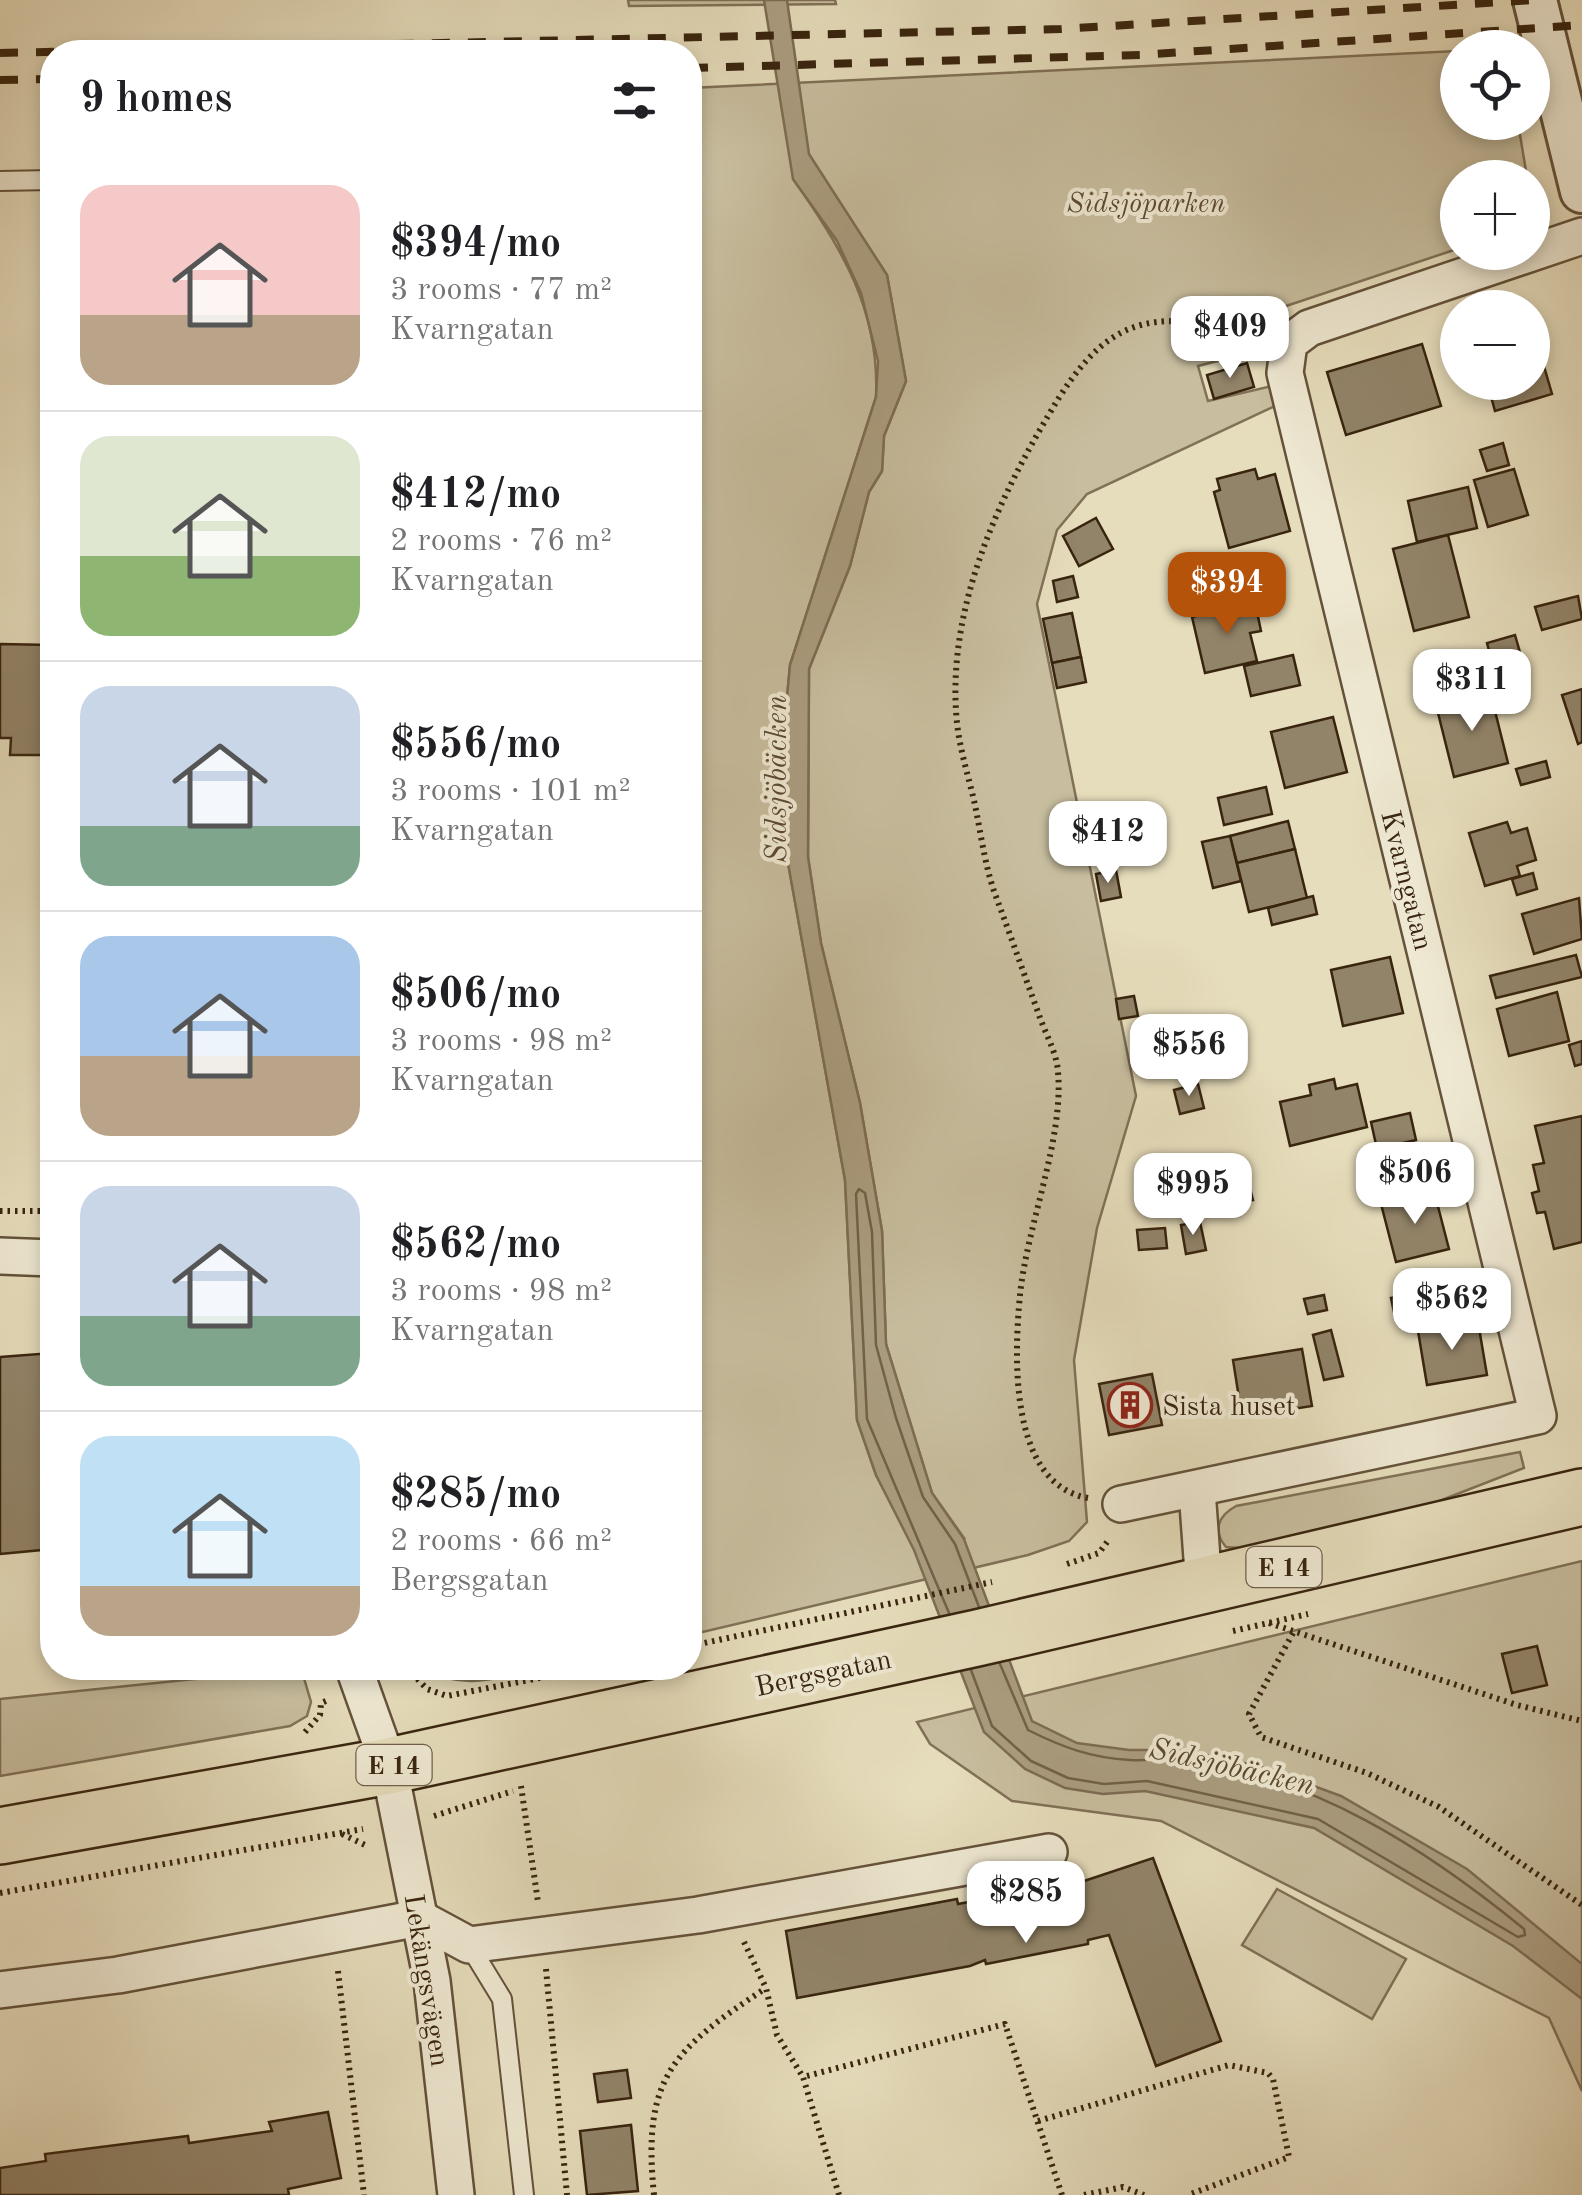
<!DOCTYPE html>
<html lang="en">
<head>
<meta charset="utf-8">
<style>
	:root { --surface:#fff; --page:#f6f6f6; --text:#202124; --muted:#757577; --line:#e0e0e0; --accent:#b45309 }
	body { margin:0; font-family:"Old Standard TT",serif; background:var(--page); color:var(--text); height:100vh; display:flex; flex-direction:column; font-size:38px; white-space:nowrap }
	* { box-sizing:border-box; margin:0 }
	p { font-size:32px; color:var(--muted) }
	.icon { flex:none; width:55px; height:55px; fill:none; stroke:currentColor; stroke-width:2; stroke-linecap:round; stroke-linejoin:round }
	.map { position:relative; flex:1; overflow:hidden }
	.panel { position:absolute; left:40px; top:40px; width:662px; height:1640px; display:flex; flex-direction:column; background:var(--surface); border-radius:40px; box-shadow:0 5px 15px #0003 }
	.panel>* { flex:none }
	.controls { position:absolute; left:1440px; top:30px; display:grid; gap:20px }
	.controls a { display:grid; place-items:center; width:110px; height:110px; border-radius:50%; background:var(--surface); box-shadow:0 5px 15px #0003; font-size:50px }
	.price { position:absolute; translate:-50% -85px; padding:0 22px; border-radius:20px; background:#fff; color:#222; font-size:32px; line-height:65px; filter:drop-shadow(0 2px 5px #0008) }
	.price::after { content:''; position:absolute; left:50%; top:60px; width:30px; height:22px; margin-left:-15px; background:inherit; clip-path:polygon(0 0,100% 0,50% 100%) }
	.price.active { background:var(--accent); color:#fff }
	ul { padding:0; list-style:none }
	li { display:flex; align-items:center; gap:30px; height:250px; padding:0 40px }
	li+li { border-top:2px solid var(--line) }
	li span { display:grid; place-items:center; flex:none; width:280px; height:200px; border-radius:30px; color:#555 }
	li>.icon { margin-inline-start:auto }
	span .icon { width:120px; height:120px; fill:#fffc; stroke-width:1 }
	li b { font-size:42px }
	h2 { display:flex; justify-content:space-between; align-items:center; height:120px; padding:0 40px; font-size:42px }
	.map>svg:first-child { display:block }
	.green { fill:#c8be9f; stroke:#807157; stroke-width:2.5; fill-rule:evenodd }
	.water { fill:#ab9e81; stroke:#7d6d53; stroke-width:2.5 }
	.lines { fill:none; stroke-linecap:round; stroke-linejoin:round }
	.shore { stroke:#726148; stroke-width:2.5 }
	.building { fill:#928469; stroke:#38240f; stroke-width:2.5 }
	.service-casing { stroke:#64523a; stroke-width:22 }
	.minor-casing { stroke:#64523a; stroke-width:40 }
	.tertiary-casing { stroke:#64523a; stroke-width:48 }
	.trunk-casing { stroke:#38240f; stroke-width:60 }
	.path { stroke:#38240f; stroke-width:6; stroke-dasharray:2.5 5; stroke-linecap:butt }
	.service { stroke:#efe9d3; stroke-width:18 }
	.minor { stroke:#efe9d3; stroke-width:35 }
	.tertiary { stroke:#efe9d3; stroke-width:42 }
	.trunk { stroke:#e6ddbc; stroke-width:55 }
	.rail { stroke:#38240f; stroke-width:8; stroke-dasharray:18 18; stroke-linecap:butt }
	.labels { text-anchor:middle; stroke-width:8; stroke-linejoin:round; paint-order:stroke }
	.shield { fill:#efe9d3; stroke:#6f5f4a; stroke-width:2.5 }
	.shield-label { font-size:25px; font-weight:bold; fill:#38240f }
	.park-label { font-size:28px; font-style:italic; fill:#5c4a33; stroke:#efe9d3 }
	.street-label { font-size:28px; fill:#38240f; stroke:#efe9d3 }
	.poi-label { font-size:28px; fill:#38240f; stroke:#efe9d3; text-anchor:start }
	.water-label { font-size:30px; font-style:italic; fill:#5a4931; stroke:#efe9d3 }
</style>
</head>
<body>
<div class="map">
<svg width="1582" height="2195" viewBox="0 0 1582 2195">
	<rect width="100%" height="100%" fill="#e6ddbc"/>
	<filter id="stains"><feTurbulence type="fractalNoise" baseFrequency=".002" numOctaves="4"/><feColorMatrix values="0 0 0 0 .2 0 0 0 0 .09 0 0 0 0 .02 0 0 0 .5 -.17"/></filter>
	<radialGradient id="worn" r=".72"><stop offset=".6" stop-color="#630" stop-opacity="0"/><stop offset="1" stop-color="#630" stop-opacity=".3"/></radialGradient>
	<!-- green -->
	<g class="green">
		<path d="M 628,0 L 835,0 L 836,4 L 629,6 Z"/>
		<path d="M 1457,51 L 1458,122 L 1518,123 L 1527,177 L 1458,178 L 1457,249 L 1268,312 L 1230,307 L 1241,355 L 1198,366 L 1208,401 L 1272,386 L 1277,405 L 1087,494 L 1057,530 L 1037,604 L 1136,1096 L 1097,1228 L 1074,1360 L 1087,1522 L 1069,1541 L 1028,1555 L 690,1635 L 690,88 ZM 808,154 L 887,275 L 906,381 L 884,436 L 882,471 L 869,492 L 850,566 L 809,669 L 808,857 L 821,943 L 860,1103 L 882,1231 L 886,1344 L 932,1493 L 964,1538 L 915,1550 L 876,1475 L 857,1420 L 845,1180 L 788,863 L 785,719 L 790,665 L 876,397 C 880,311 841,246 793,179 Z"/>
		<path d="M 1520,1452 L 1524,1468 L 1434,1503 L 1240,1548 L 1226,1547 C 1212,1531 1218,1516 1236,1506 Z"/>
		<path d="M 1582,1561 L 1582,2091 L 1549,2018 L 1161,1821 L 1012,1801 L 930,1744 L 917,1722 Z"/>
		<path d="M 301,1668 L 311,1702 L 307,1716 L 290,1726 L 0,1776 L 0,1699 Z"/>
		<path d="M 423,1668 L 543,1668 C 500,1677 463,1692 423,1668 Z"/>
		<path d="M 1277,1889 L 1406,1959 L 1372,2019 L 1242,1945 Z"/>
	</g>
	<!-- water -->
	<path class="water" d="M 764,0 L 787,0 L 809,154 L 887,275 L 906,381 L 884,436 L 882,471 L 869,492 L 850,566 L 809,669 L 808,857 L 821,943 L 860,1103 L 882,1231 L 886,1344 L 932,1493 L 964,1539 L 1032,1721 L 1077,1743 L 1129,1750 L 1183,1750 L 1259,1766 L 1341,1796 L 1467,1869 L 1582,1964 L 1582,1999 L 1513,1946 L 1314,1828 L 1145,1791 L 1103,1794 L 1065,1788 L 1025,1769 L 984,1732 L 914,1550 L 876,1475 L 857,1420 L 845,1180 L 788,863 L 785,719 L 790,665 L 876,397 L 878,361 L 861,293 L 837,241 L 793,179 Z"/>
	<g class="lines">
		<!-- shore -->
		<g class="shore">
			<path d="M 949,1613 L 867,1419 L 856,1194 L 859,1189 L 865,1193 L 872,1232 L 876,1345 L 896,1418 L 923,1497 L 955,1544 L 979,1607"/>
			<path d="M 971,1670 L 992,1726 L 1031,1761 L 1068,1778 L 1104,1784 L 1147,1781 L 1318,1819 L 1518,1937 L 1525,1935 L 1524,1929 C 1425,1848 1313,1776 1184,1760 C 1166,1758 1148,1761 1130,1760 C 1091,1758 1062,1747 1028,1730 L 1000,1664"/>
		</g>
	</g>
	<!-- building -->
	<g class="building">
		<path d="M 1458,325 L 1458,353 L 1454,355 L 1446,328 Z"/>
		<path d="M 1534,332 L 1552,394 L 1495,411 L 1487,382 L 1532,382 Z"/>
		<path d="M 1422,344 L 1441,406 L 1346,435 L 1327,372 Z"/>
		<path d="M 1247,363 L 1254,387 L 1214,399 L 1207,375 Z"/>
		<path d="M 1503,443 L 1509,465 L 1487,471 L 1480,450 Z"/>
		<path d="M 1255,469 L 1258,479 L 1275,474 L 1290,531 L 1229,548 L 1214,492 L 1220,490 L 1217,479 Z"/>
		<path d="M 1514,469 L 1528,515 L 1488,527 L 1474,480 Z"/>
		<path d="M 1468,487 L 1477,528 L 1417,542 L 1408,501 Z"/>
		<path d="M 1096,518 L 1113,549 L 1079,566 L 1063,536 Z"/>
		<path d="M 1448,535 L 1469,617 L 1414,631 L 1393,549 Z"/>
		<path d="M 1073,576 L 1078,597 L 1057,602 L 1053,581 Z"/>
		<path d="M 1578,596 L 1582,619 L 1542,630 L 1535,607 Z"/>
		<path d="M 1242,605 L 1244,610 L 1256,607 L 1261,631 L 1250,633 L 1257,661 L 1205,673 L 1192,617 Z"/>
		<path d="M 1072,613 L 1081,657 L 1052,663 L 1043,619 Z"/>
		<path d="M 1515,635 L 1521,656 L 1493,665 L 1487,643 Z"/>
		<path d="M 0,644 L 52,645 L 52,755 L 10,755 L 11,738 L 0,738 Z"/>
		<path d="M 1293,655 L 1300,685 L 1251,696 L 1244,666 Z"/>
		<path d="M 1081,657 L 1086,682 L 1057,688 L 1052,663 Z"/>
		<path d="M 1582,689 L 1582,742 L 1578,744 L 1562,695 Z"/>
		<path d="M 1490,691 L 1508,763 L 1454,777 L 1436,705 Z"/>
		<path d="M 1333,717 L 1347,772 L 1285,788 L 1271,732 Z"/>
		<path d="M 1546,761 L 1550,777 L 1521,785 L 1516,769 Z"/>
		<path d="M 1266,787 L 1272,814 L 1224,825 L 1218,798 Z"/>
		<path d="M 1288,821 L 1295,849 L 1237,863 L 1230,836 Z"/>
		<path d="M 1507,822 L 1511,833 L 1527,828 L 1536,860 L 1517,866 L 1520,876 L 1485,886 L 1469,833 Z"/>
		<path d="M 1230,836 L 1241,881 L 1213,888 L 1202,842 Z"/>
		<path d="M 1295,849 L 1307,898 L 1249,912 L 1237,863 Z"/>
		<path d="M 1116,870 L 1121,897 L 1101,901 L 1096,874 Z"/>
		<path d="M 1533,873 L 1537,889 L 1517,895 L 1512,879 Z"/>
		<path d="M 1313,896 L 1317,914 L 1272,925 L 1268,908 Z"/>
		<path d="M 1579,898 L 1582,939 L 1534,954 L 1522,914 Z"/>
		<path d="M 1576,955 L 1582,977 L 1496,998 L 1490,976 Z"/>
		<path d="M 1390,957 L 1403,1013 L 1343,1026 L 1331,970 Z"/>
		<path d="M 1557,992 L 1569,1041 L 1509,1056 L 1497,1009 Z"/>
		<path d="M 1134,996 L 1138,1016 L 1119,1019 L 1116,999 Z"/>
		<path d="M 1582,1041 L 1582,1064 L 1575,1066 L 1569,1045 Z"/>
		<path d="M 1334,1079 L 1336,1089 L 1357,1084 L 1367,1127 L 1290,1146 L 1280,1102 L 1311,1095 L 1309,1085 Z"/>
		<path d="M 1198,1084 L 1204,1108 L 1180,1114 L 1174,1090 Z"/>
		<path d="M 1410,1113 L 1416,1140 L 1377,1149 L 1371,1122 Z"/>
		<path d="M 1582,1116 L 1582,1242 L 1554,1249 L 1545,1212 L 1537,1213 L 1532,1193 L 1539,1191 L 1533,1165 L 1544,1163 L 1535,1126 Z"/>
		<path d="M 1248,1181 L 1253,1200 L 1217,1209 L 1213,1189 Z"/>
		<path d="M 1434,1191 L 1449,1249 L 1396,1262 L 1381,1204 Z"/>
		<path d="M 1200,1222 L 1206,1250 L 1186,1254 L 1181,1225 Z"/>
		<path d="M 1165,1228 L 1167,1248 L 1139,1250 L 1137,1230 Z"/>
		<path d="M 1419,1292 L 1423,1311 L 1395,1317 L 1391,1298 Z"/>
		<path d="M 1324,1295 L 1327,1310 L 1308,1314 L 1304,1299 Z"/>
		<path d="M 1478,1322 L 1487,1375 L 1427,1385 L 1418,1331 Z"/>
		<path d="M 1331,1330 L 1343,1376 L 1324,1380 L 1313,1335 Z"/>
		<path d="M 1302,1349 L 1312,1406 L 1242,1417 L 1233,1360 Z"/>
		<path d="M 52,1353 L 52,1549 L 0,1554 L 0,1357 Z"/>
		<path d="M 1152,1374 L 1162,1425 L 1109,1435 L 1099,1384 Z"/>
		<path d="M 1537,1646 L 1547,1685 L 1512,1693 L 1502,1654 Z"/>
		<path d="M 1153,1858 L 1221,2041 L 1156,2066 L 1109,1935 L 1088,1940 L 1088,1944 L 986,1964 L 985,1960 L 970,1966 L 797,1998 L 786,1931 L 957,1899 L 958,1904 L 974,1901 L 971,1894 L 1074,1877 L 1075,1884 Z"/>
		<path d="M 627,2070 L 631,2098 L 598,2102 L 594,2074 Z"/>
		<path d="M 328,2112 L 341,2178 L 288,2189 L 289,2195 L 0,2195 L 0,2168 L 46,2161 L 45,2154 L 188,2136 L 189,2143 L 272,2131 L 269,2122 Z"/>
		<path d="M 631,2125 L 638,2191 L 587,2195 L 580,2131 Z"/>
	</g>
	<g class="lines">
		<defs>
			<g id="service">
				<path d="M 0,181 L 52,180"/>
				<path d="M 469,1945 L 502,1999 L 524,2195"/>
			</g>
			<g id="minor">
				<path d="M 0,1256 L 52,1258"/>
				<path d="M 1197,1490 L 1204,1586"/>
				<path d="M 1121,1504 L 1538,1416 L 1285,373 L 1289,343 L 1309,328 L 1582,236"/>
				<path d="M 354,1668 L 389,1766 L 432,1981 L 456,2195"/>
				<path d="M 0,1990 L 118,1975 L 419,1918 L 469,1945 L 698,1915 L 1049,1852"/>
			</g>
			<path id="tertiary" d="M 1535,0 L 1582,191"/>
			<path id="trunk" d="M 0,1836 L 389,1766 L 977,1638 L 1582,1497"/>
		</defs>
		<!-- service casing -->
		<use href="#service" class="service-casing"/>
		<!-- minor casing -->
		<use href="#minor" class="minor-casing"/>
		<!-- tertiary casing -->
		<use href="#tertiary" class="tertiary-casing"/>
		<!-- trunk casing -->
		<use href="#trunk" class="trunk-casing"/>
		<!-- path -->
		<g class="path">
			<path d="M 0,1211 L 52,1211"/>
			<path d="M 1088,1498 C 1009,1484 1014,1357 1020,1295 C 1027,1225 1064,1139 1058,1072 C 1057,1053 1045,1033 1039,1015 C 1024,974 1010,934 995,894 C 985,866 981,834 975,805 C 969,778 960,751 957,723 C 946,615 994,507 1048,416 C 1105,317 1147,307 1254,334"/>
			<path d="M 1067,1564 L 1099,1553 L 1110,1538"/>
			<path d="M 1269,1623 L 1517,1705 L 1582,1721"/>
			<path d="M 1233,1631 L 1308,1614"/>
			<path d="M 1293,1633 L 1249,1714 L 1261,1737 L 1367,1773 L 1439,1807 L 1582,1905"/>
			<path d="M 690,1646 L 992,1582"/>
			<path d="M 407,1668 L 427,1689 L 447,1696 L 591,1668"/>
			<path d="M 305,1732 L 320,1715 L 321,1703 L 328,1700"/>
			<path d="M 521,1786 L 538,1902"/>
			<path d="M 434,1816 L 513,1791"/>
			<path d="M 342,1834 L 367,1846"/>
			<path d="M 0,1893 L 363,1829"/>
			<path d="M 744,1942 L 766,1988 L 777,2035 L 803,2077"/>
			<path d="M 546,1969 L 567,2195"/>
			<path d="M 338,1971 L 364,2195"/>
			<path d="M 1038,2121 L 1229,2065 L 1268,2073 L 1273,2079 L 1289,2157 L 1188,2195"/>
			<path d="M 654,2195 C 642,2078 672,2050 766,1988"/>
			<path d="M 839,2195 L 803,2077 L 1005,2024 L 1062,2195"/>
			<path d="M 1084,2195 L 1123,2187 L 1144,2195"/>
		</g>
		<!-- service -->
		<use href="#service" class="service"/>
		<!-- minor -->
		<use href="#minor" class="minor"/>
		<!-- tertiary -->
		<use href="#tertiary" class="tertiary"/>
		<!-- trunk -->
		<use href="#trunk" class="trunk"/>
		<!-- rail -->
		<g class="rail">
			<path d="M 0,53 L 1061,29 L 1535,0"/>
			<path d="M 690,68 L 1140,55 L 1582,25"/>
			<path d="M 0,80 L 52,79"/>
		</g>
	</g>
	<!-- icons -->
	<defs>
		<symbol id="building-ring" viewBox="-11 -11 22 22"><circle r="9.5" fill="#efe9d3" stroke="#8f2418" stroke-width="1.5"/><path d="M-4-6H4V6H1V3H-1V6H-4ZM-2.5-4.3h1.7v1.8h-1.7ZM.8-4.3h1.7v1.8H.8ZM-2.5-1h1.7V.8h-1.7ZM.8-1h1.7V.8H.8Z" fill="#8f2418"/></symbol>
	</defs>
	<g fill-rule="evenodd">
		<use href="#building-ring" x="1105" y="1380" width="50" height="50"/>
	</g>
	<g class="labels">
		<!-- shield labels -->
		<g class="shield">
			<rect x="1246.5" y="1547" width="75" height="40" rx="8"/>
			<rect x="356.5" y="1745" width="75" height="40" rx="8"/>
		</g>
		<g class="shield-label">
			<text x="1284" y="1576">E 14</text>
			<text x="394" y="1774">E 14</text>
		</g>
		<!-- park labels -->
		<g class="park-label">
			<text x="1146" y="212">Sidsjöparken</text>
		</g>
		<!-- street labels -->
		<g class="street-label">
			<text transform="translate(1408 880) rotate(76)" y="10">Kvarngatan</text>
			<text transform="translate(823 1672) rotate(-12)" y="10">Bergsgatan</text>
			<text transform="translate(428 1980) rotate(81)" y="10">Lekängsvägen</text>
		</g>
		<!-- poi labels -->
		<g class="poi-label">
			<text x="1162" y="1415">Sista huset</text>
		</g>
		<!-- water labels -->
		<g class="water-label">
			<text transform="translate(776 779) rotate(-90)" y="10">Sidsjöbäcken</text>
			<text transform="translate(1232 1766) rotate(13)" y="10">Sidsjöbäcken</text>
		</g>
	</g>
	<rect width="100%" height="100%" filter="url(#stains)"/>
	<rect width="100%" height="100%" fill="url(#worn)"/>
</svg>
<div class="controls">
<a><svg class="icon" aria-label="locate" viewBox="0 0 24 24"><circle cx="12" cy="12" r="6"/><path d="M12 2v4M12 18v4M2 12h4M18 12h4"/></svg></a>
<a>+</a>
<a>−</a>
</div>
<b class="price" style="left:1230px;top:381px">$409</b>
<b class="price active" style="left:1227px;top:637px">$394</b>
<b class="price" style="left:1472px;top:734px">$311</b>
<b class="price" style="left:1108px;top:886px">$412</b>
<b class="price" style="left:1189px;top:1099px">$556</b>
<b class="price" style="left:1415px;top:1227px">$506</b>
<b class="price" style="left:1193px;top:1238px">$995</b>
<b class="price" style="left:1452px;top:1353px">$562</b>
<b class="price" style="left:1026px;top:1946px">$285</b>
<section class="panel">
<h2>9 homes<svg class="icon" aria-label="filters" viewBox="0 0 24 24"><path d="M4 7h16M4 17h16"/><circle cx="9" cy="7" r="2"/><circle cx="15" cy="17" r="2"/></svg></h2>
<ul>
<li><span style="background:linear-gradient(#f6c9c9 65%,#b9a48a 0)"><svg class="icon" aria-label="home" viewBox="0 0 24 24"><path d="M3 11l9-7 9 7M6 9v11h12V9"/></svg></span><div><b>$394/mo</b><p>3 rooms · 77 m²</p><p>Kvarngatan</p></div></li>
<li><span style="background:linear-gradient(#dfe7d0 60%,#8fb573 0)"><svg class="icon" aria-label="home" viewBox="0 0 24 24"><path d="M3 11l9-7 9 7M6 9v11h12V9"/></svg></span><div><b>$412/mo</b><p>2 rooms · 76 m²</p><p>Kvarngatan</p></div></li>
<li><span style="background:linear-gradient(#c9d6e8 70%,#7fa58c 0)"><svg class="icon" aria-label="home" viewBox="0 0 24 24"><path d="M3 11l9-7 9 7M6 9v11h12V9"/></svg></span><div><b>$556/mo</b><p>3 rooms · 101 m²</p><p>Kvarngatan</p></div></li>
<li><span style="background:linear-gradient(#a9c7e8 60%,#b9a48a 0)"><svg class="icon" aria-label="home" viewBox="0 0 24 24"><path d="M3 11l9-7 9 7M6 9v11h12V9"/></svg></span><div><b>$506/mo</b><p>3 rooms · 98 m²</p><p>Kvarngatan</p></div></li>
<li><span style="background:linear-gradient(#c9d6e8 65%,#7fa58c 0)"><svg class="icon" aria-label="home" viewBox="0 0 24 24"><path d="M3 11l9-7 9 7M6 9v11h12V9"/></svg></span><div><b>$562/mo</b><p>3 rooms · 98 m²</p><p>Kvarngatan</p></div></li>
<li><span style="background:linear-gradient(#bfe0f5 75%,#b9a48a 0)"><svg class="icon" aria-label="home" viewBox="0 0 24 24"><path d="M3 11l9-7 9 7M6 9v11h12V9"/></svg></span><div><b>$285/mo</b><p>2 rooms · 66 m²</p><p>Bergsgatan</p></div></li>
</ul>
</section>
</div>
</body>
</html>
